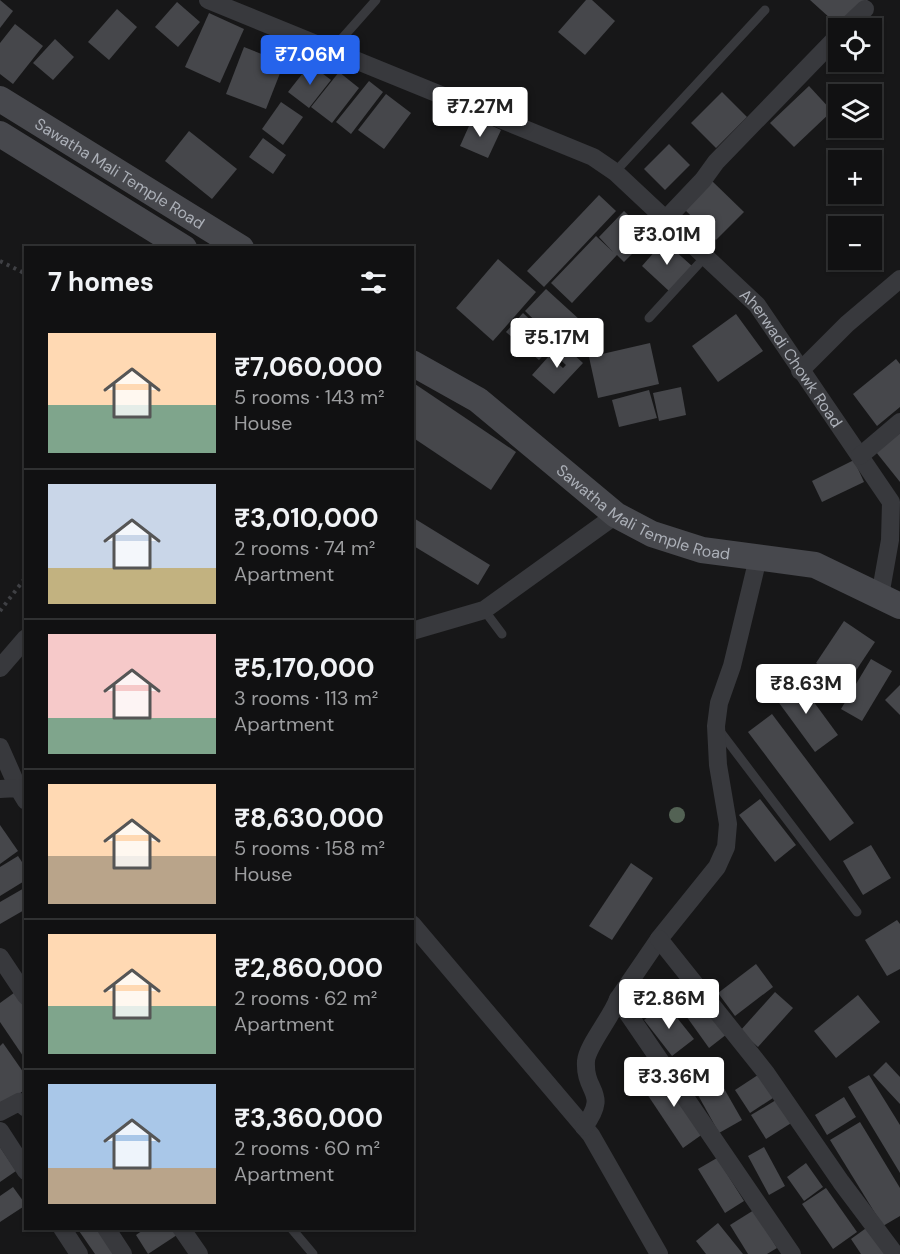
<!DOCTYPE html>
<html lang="en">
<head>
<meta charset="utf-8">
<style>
	:root { --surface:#111112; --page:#1a1a1b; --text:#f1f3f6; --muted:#9c9d9f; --line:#303132; --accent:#2563eb }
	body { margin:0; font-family:"DM Sans",sans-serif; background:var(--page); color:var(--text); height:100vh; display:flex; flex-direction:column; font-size:22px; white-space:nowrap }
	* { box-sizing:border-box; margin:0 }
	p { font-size:20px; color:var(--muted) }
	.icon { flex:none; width:33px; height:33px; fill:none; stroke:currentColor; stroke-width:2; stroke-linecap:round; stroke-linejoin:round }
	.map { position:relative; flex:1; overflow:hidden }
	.drawer { position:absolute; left:24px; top:246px; width:390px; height:984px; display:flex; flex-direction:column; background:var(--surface); border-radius:0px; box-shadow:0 2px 4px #0004,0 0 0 2px var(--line) }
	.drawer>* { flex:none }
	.controls { position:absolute; left:828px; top:18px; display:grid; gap:12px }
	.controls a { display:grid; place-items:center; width:54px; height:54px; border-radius:0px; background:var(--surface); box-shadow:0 2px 4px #0004,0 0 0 2px var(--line); font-size:30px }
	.price { position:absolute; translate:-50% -51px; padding:0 14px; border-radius:6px; background:#fff; color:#222; font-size:20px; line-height:39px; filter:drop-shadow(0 2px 3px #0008) }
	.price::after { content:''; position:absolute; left:50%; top:36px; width:18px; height:14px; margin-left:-9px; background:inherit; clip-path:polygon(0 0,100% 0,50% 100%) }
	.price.current { background:var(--accent); color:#fff }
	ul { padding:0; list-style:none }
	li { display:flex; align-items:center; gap:18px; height:150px; padding:0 24px }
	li+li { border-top:2px solid var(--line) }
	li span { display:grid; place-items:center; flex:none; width:168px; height:120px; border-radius:0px; color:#555 }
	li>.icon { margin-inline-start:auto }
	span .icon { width:72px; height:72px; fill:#fffc; stroke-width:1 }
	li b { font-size:26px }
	h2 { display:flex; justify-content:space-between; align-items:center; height:72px; padding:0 24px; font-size:26px }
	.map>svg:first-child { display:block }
	.building { fill:#46474b }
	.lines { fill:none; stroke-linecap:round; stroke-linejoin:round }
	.path { stroke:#3f4044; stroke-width:4; stroke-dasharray:3 4.5; stroke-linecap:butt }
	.lane { stroke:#38393d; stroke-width:9 }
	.street { stroke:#38393d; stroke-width:18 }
	.secondary { stroke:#47484d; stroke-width:26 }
	.tree { fill:#536254 }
	.labels { text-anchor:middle; stroke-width:5; stroke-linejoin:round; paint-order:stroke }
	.street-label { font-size:16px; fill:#abafb7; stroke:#121213 }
</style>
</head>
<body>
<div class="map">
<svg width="900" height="1254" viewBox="0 0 900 1254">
	<rect width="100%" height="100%" fill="#171718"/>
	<!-- building -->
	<g class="building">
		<path d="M 0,0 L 13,11 L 0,28 Z"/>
		<path d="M 586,0 L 592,0 L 615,21 L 585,55 L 558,32 Z"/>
		<path d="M 810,0 L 868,0 L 841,28 Z"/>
		<path d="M 177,2 L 200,22 L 178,47 L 155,27 Z"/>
		<path d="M 117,9 L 137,27 L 109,60 L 88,42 Z"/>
		<path d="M 209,13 L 244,29 L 220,83 L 185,67 Z"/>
		<path d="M 15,24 L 43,46 L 13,84 L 0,74 L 0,43 Z"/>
		<path d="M 55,39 L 74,57 L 53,80 L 33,63 Z"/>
		<path d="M 244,47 L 284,63 L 266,109 L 226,94 Z"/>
		<path d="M 310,64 L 331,80 L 309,108 L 288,92 Z"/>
		<path d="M 339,72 L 359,88 L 332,123 L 311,107 Z"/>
		<path d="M 369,81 L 383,92 L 351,134 L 336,122 Z"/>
		<path d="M 809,86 L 832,111 L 794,147 L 770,123 Z"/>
		<path d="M 722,92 L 747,117 L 716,148 L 691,123 Z"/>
		<path d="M 386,94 L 411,113 L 384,149 L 358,130 Z"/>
		<path d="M 281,102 L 303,117 L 283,145 L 262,129 Z"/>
		<path d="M 473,117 L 501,130 L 488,158 L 460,146 Z"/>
		<path d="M 189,131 L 237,169 L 212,199 L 165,161 Z"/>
		<path d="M 263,138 L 286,155 L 273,174 L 249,157 Z"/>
		<path d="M 669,144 L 690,165 L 665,190 L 644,169 Z"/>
		<path d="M 712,181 L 744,212 L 716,240 L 685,210 Z"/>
		<path d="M 599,195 L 616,211 L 544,287 L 527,271 Z"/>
		<path d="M 624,211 L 650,236 L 624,262 L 617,255 L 572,303 L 551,283 L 596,236 L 613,252 L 599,237 Z"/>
		<path d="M 664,241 L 692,266 L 669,291 L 642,266 Z"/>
		<path d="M 498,259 L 536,292 L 493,341 L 456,308 Z"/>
		<path d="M 546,289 L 580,320 L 558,343 L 525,311 Z"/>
		<path d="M 523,313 L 555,343 L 539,360 L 506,332 Z"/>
		<path d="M 736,314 L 763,351 L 718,382 L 692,346 Z"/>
		<path d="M 561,343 L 583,363 L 554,394 L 532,375 L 549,356 L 563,368 L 566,365 L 552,352 Z"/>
		<path d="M 650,343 L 659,384 L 598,398 L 589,357 Z"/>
		<path d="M 896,359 L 900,364 L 900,407 L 877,426 L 853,394 Z"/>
		<path d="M 412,382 L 516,452 L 491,490 L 412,437 Z"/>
		<path d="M 681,387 L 686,415 L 659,421 L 653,393 Z"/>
		<path d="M 649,390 L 657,418 L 619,427 L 612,400 Z"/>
		<path d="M 900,433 L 900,482 L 876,452 Z"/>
		<path d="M 854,460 L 864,482 L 822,502 L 812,481 Z"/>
		<path d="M 412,517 L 490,565 L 478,585 L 412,545 Z"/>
		<path d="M 844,621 L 875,642 L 847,684 L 816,663 Z"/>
		<path d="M 871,659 L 892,671 L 862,721 L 841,709 Z"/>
		<path d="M 797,679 L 838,735 L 815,752 L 774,696 Z"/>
		<path d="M 900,685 L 900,715 L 885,700 Z"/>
		<path d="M 772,714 L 854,823 L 830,841 L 748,732 Z"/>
		<path d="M 760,799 L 796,845 L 775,862 L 739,815 Z"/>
		<path d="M 0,825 L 18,851 L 0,864 Z"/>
		<path d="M 871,845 L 891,878 L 863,895 L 843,861 Z"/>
		<path d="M 18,856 L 26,868 L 26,880 L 0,896 L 0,867 Z"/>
		<path d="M 631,863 L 653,878 L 612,940 L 589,926 Z"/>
		<path d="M 26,887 L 26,909 L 0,924 L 0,902 Z"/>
		<path d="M 897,920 L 900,924 L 900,969 L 887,976 L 865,940 Z"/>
		<path d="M 756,964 L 773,987 L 735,1016 L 718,993 Z"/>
		<path d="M 688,978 L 727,1034 L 709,1048 L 669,992 Z"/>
		<path d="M 18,990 L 26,1001 L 26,1054 L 23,1056 L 0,1022 L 0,1003 Z"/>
		<path d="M 775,992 L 793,1008 L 758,1047 L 740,1031 Z"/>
		<path d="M 858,995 L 880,1022 L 836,1058 L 814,1031 Z"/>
		<path d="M 666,1004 L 694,1039 L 672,1056 L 644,1020 Z"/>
		<path d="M 3,1043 L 26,1076 L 26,1089 L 0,1107 L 0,1046 Z"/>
		<path d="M 886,1062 L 900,1077 L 900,1104 L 873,1075 Z"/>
		<path d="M 710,1064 L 742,1120 L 719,1133 L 688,1077 Z"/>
		<path d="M 665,1068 L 707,1131 L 683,1148 L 641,1085 Z"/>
		<path d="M 764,1071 L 779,1094 L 750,1113 L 735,1090 Z"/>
		<path d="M 869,1075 L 900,1125 L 900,1173 L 848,1087 Z"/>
		<path d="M 781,1097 L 796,1120 L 766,1139 L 751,1115 Z"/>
		<path d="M 844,1097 L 856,1117 L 827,1135 L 815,1115 Z"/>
		<path d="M 860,1122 L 900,1188 L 900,1216 L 883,1226 L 830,1140 Z"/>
		<path d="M 0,1147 L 16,1171 L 0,1182 Z"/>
		<path d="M 764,1147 L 785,1186 L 769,1195 L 748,1156 Z"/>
		<path d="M 717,1158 L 744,1201 L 725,1213 L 698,1169 Z"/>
		<path d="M 806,1163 L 823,1187 L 804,1201 L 787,1177 Z"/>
		<path d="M 13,1187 L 26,1205 L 0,1222 L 0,1196 Z"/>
		<path d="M 826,1188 L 857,1232 L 833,1249 L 802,1204 Z"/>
		<path d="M 754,1210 L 777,1248 L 767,1254 L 748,1254 L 730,1225 Z"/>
		<path d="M 718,1223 L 743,1254 L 706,1254 L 696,1241 Z"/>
		<path d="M 869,1226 L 889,1254 L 861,1254 L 851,1239 Z"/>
		<path d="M 77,1228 L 98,1228 L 115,1254 L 95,1254 Z"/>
		<path d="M 146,1228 L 177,1228 L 180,1233 L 148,1254 L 136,1235 Z"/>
	</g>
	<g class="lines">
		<!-- path -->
		<g class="path">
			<path d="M 0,261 L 26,274"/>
			<path d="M 0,611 L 26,577"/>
		</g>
		<!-- lane -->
		<g class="lane">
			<path d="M 330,52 L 376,0"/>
			<path d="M 615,172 L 765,10"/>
			<path d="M 649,318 L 706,256"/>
			<path d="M 484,610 L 502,634"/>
			<path d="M 719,730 L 857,912"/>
			<path d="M 291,1228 L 313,1254"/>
		</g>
		<!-- street -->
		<g class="street">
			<path id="s1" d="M 208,0 L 593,157 L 615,172 L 757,305 L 891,502 L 890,540 L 880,596"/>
			<path d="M 845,28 L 865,9"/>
			<path d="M 666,219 L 703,180 L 716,162 L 838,36"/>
			<path d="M 800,371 L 847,324 L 900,279"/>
			<path d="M 860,456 L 900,422"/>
			<path d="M 758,558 L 732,666 L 719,703 L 716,726 L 718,765 L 728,824 L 726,847 L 717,867 L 659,939 L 618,999 L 792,1254"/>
			<path d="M 412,631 L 484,610 L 616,515"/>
			<path d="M 0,668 L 26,638"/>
			<path d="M 0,747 L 18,788"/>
			<path d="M 0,789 L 18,788 L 26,801"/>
			<path d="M 412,924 L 591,1135 L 659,1254"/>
			<path d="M 659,939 L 766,1073 L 841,1182 L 895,1254"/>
			<path d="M 0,957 L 26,996"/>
			<path d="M 0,1112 L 19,1102 L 26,1108"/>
			<path d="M 584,1127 C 610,1091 584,1094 586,1061 C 587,1046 611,1018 618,999"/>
			<path d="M 0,1131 L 26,1171"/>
			<path d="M 62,1228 L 79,1254"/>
			<path d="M 106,1228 L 123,1254"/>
			<path d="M 181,1228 L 199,1254"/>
		</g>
		<!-- secondary -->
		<g class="secondary">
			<path id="s2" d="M 0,99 L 241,248"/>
			<path d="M 0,134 L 184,248"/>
			<path id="s3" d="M 412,363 L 478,400 L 616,515 L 652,534 L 702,550 L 815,565 L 900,606"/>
		</g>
	</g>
	<!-- trees -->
	<circle class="tree" cx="677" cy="815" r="8"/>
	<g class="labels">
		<!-- street labels -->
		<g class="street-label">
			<text dy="6" stroke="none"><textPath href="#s2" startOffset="141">Sawatha Mali Temple Road</textPath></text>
			<text dy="6" stroke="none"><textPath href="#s1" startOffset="700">Aherwadi Chowk Road</textPath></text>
			<text dy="6" stroke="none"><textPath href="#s3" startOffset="279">Sawatha Mali Temple Road</textPath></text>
		</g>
	</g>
</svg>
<div class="controls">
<a><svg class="icon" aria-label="locate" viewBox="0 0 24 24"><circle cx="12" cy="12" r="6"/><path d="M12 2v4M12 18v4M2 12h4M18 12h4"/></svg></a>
<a><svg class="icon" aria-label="layers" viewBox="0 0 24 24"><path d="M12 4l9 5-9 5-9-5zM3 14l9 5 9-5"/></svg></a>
<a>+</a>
<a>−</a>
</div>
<b class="price current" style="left:310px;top:86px">₹7.06M</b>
<b class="price" style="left:480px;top:138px">₹7.27M</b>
<b class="price" style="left:667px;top:266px">₹3.01M</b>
<b class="price" style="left:557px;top:369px">₹5.17M</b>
<b class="price" style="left:806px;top:715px">₹8.63M</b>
<b class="price" style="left:669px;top:1030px">₹2.86M</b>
<b class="price" style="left:674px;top:1108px">₹3.36M</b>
<section class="drawer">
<h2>7 homes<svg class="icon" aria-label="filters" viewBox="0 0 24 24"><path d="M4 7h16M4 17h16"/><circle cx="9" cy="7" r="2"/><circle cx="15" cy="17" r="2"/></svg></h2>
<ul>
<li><span style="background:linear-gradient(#ffd9b3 60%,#7fa58c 0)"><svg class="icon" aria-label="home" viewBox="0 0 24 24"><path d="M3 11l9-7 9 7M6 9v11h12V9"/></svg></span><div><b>₹7,060,000</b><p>5 rooms · 143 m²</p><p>House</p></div></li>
<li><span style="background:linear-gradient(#c9d6e8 70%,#c2b280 0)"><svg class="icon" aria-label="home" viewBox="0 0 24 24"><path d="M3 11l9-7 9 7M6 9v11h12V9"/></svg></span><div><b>₹3,010,000</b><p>2 rooms · 74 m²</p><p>Apartment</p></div></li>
<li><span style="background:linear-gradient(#f6c9c9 70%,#7fa58c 0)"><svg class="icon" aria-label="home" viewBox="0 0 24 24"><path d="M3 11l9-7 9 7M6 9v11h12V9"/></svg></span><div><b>₹5,170,000</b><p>3 rooms · 113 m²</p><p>Apartment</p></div></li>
<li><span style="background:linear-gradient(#ffd9b3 60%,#b9a48a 0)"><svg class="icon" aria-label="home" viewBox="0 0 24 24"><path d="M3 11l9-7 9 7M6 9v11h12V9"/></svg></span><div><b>₹8,630,000</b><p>5 rooms · 158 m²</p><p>House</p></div></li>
<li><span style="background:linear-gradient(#ffd9b3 60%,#7fa58c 0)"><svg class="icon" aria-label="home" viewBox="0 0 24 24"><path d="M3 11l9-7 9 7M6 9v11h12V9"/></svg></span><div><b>₹2,860,000</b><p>2 rooms · 62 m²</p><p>Apartment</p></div></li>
<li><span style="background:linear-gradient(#a9c7e8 70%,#b9a48a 0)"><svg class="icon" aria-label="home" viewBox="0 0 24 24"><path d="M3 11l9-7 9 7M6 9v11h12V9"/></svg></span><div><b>₹3,360,000</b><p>2 rooms · 60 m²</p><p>Apartment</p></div></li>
</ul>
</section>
</div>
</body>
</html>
